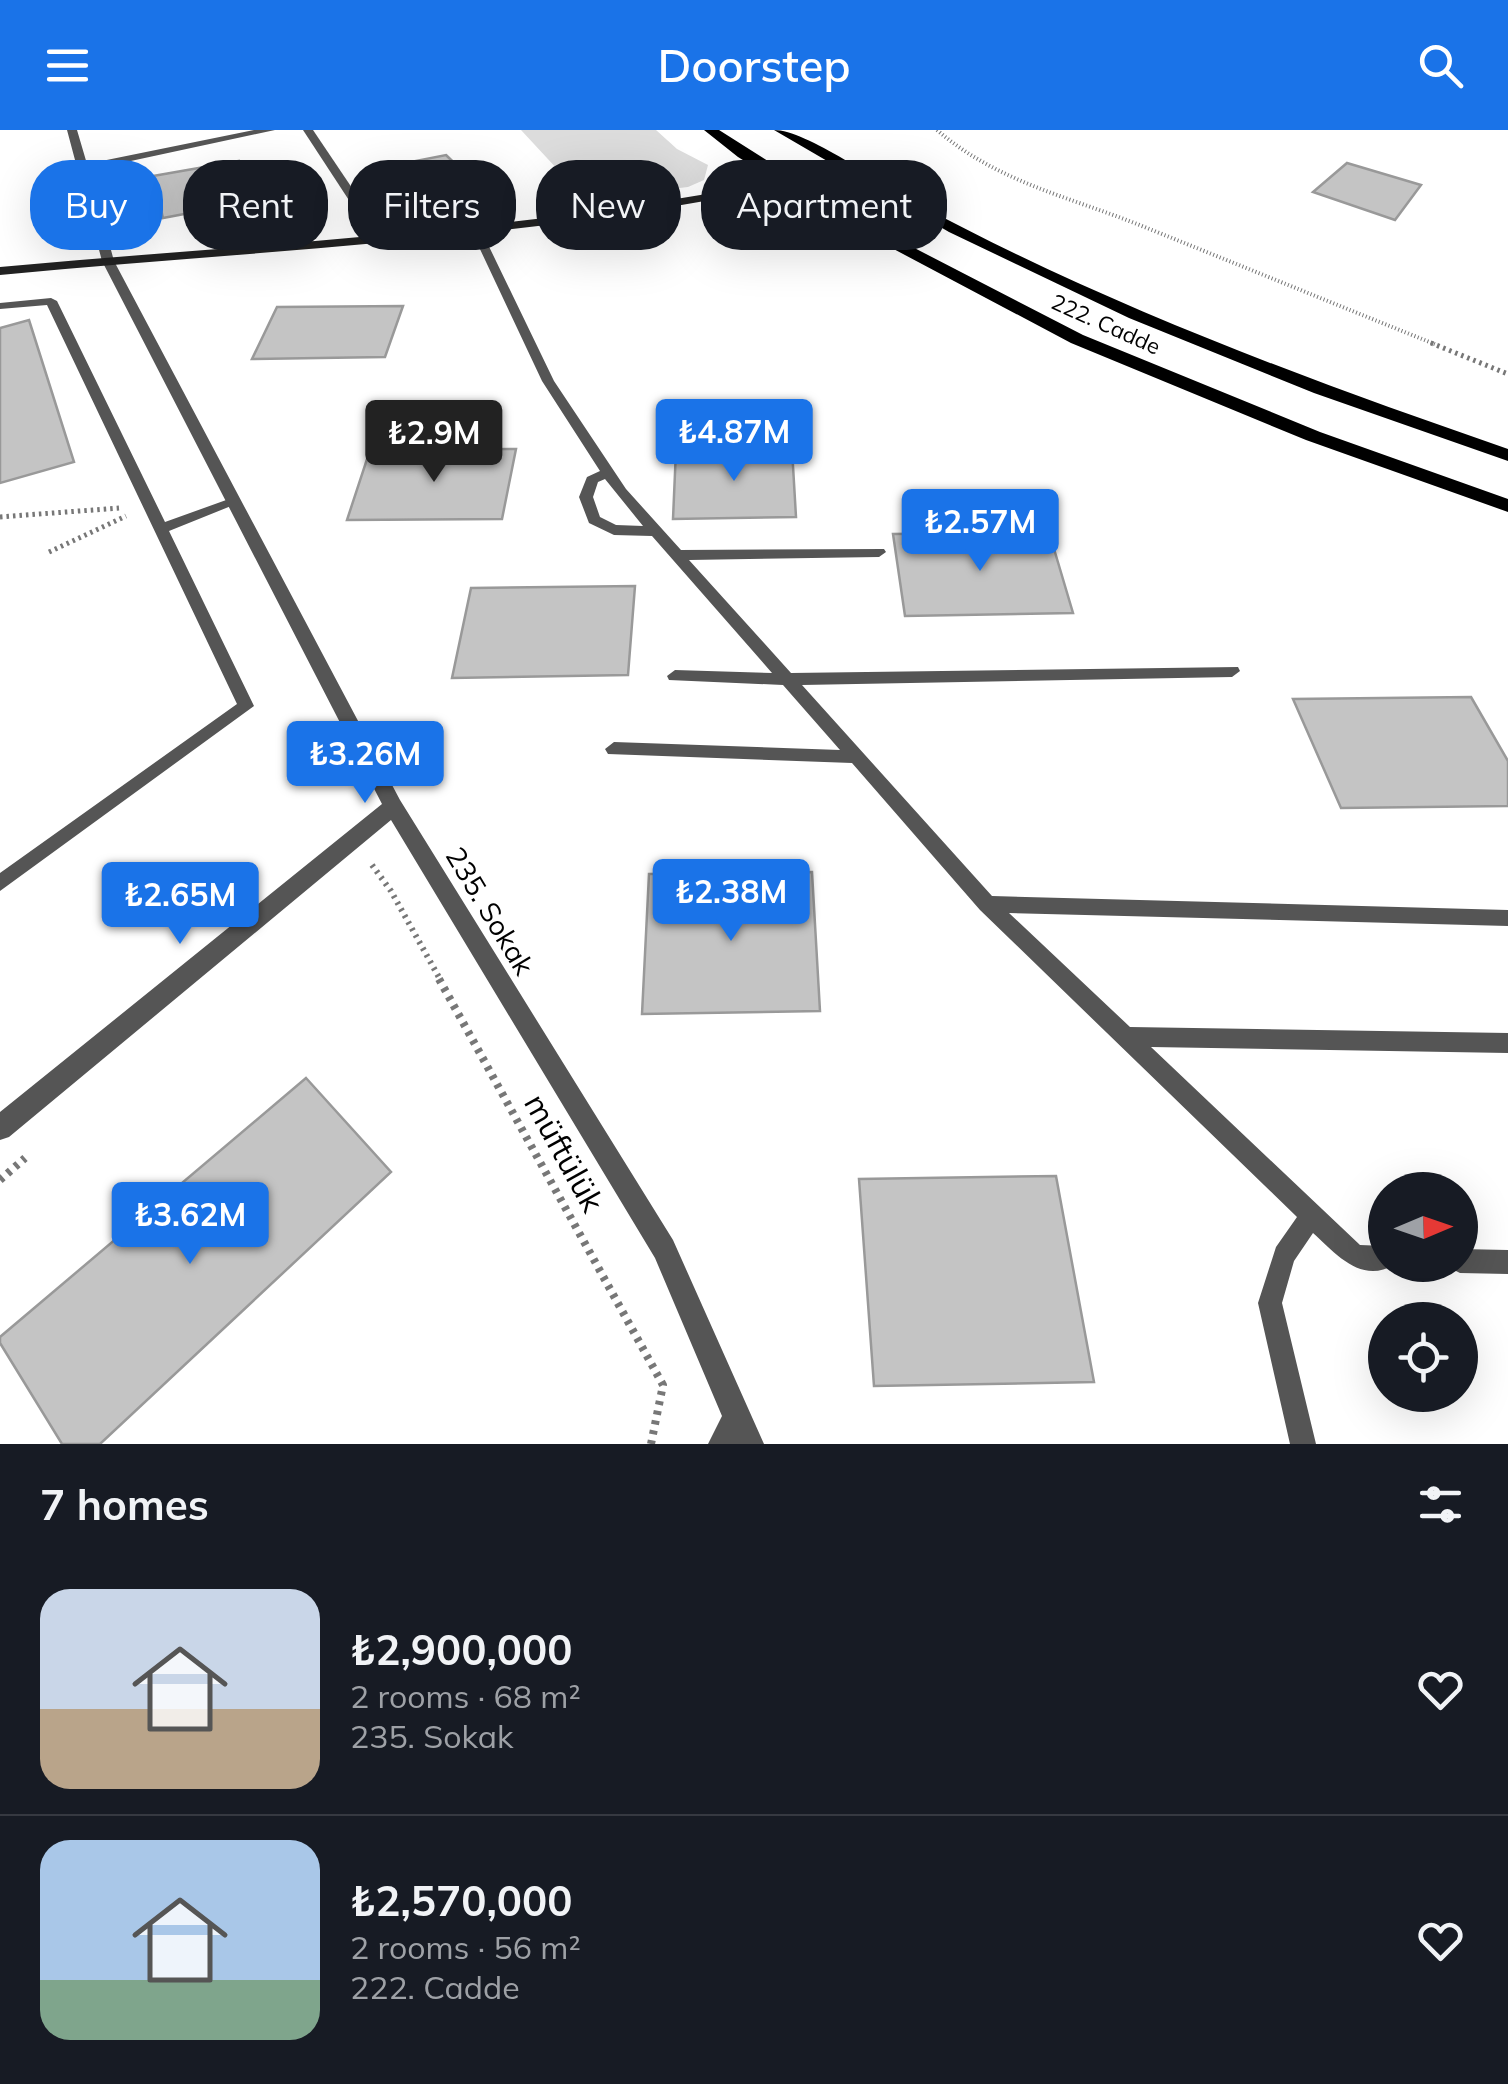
<!DOCTYPE html>
<html lang="en">
<head>
<meta charset="utf-8">
<style>
	:root { --surface:#171b24; --page:#20242c; --text:#f1f3f6; --muted:#9ea1a6; --line:#363941; --accent:#1a73e8 }
	body { margin:0; font-family:Mulish,sans-serif; background:var(--page); color:var(--text); height:100vh; display:flex; flex-direction:column; font-size:38px; white-space:nowrap }
	* { box-sizing:border-box; margin:0 }
	p { font-size:32px; color:var(--muted) }
	.icon { flex:none; width:55px; height:55px; fill:none; stroke:currentColor; stroke-width:2; stroke-linecap:round; stroke-linejoin:round }
	.map { position:relative; height:1314px; overflow:hidden }
	.panel { display:flex; flex-direction:column; background:var(--surface); flex:1 }
	.panel>* { flex:none }
	.guide { position:absolute; left:30px; top:30px; width:1000px; height:90px; display:flex; gap:20px }
	.needle { width:65px; rotate:88deg }
	.fabs { position:absolute; left:1368px; top:1042px; display:grid; gap:20px }
	.fabs a { display:grid; place-items:center; width:110px; height:110px; border-radius:50%; background:var(--surface); box-shadow:0 10px 40px #0002; font-size:50px }
	.price { position:absolute; translate:-50% -85px; padding:0 22px; border-radius:10px; background:var(--accent); color:#fff; font-size:32px; line-height:65px; filter:drop-shadow(0 2px 5px #0008) }
	.price::after { content:''; position:absolute; left:50%; top:60px; width:30px; height:22px; margin-left:-15px; background:inherit; clip-path:polygon(0 0,100% 0,50% 100%) }
	.price.current { background:#222; color:#fff }
	ul { padding:0; list-style:none }
	li { display:flex; align-items:center; gap:30px; height:250px; padding:0 40px }
	li+li { border-top:2px solid var(--line) }
	li span { display:grid; place-items:center; flex:none; width:280px; height:200px; border-radius:30px; color:#555 }
	li>.icon { margin-inline-start:auto }
	span .icon { width:120px; height:120px; fill:#fffc; stroke-width:1 }
	li b { font-size:42px }
	h2 { display:flex; justify-content:space-between; align-items:center; height:120px; padding:0 40px; font-size:42px }
	.chip { padding:0 35px; border-radius:40px; background:var(--surface); box-shadow:0 10px 40px #0002; font-size:35px; line-height:90px }
	.chip.current { background:var(--accent); color:#fff }
	header { display:flex; justify-content:space-between; align-items:center; height:130px; padding:0 40px; background:var(--accent); color:#fff; font-size:45px; font-weight:600 }
	.map>svg:first-child { display:block }
	.green { fill:#dcdcdc }
	.building { fill:#c4c4c4; stroke:#999; stroke-width:2.5 }
	.lines { fill:none; stroke-linecap:round; stroke-linejoin:round }
	.path-far3 { stroke:#777; stroke-width:4; stroke-dasharray:1 2.5; stroke-linecap:butt }
	.path-far2 { stroke:#777; stroke-width:5; stroke-dasharray:2.5 4; stroke-linecap:butt }
	.path-far1 { stroke:#777; stroke-width:6; stroke-dasharray:2.5 5; stroke-linecap:butt }
	.path { stroke:#777; stroke-width:8; stroke-dasharray:4 6; stroke-linecap:butt }
	.lane { fill:#555; fill-rule:evenodd }
	.street { fill:#555; fill-rule:evenodd }
	.secondary { fill:#222; fill-rule:evenodd }
	.primary { fill:#000; fill-rule:evenodd }
	.labels { text-anchor:middle; stroke-width:8; stroke-linejoin:round; paint-order:stroke }
	.far-street-label { font-size:22px; fill:#000; stroke:#fff }
	.street-label { font-size:28px; fill:#000; stroke:#fff }
	.near-street-label { font-size:32px; fill:#000; stroke:#fff }
</style>
</head>
<body>
<header><svg class="icon" aria-label="menu" viewBox="0 0 24 24"><path d="M4 6h16M4 12h16M4 18h16"/></svg>Doorstep<svg class="icon" aria-label="search" viewBox="0 0 24 24"><circle cx="10" cy="10" r="6"/><path d="M15 15l6 6"/></svg></header>
<div class="map">
<svg width="1508" height="1314" viewBox="0 0 1508 1314">
	<rect width="100%" height="100%" fill="#fff"/>
	<!-- green -->
	<path class="green" d="M 521,0 L 656,0 L 677,19 L 708,35 L 704,50 L 688,57 L 585,69 Z"/>
	<!-- building -->
	<g class="building">
		<path d="M 446,25 L 480,58 L 421,70 L 395,35 Z"/>
		<path d="M 239,31 L 253,71 L 163,88 L 153,46 Z"/>
		<path d="M 1347,33 L 1421,55 L 1395,90 L 1313,62 Z"/>
		<path d="M 403,176 L 385,227 L 252,229 L 277,177 Z"/>
		<path d="M 29,190 L 74,332 L 0,353 L 0,198 Z"/>
		<path d="M 516,319 L 502,389 L 347,390 L 370,320 Z"/>
		<path d="M 792,319 L 796,387 L 673,389 L 676,320 Z"/>
		<path d="M 1049,402 L 1073,483 L 905,486 L 893,404 Z"/>
		<path d="M 635,456 L 628,545 L 452,548 L 471,458 Z"/>
		<path d="M 1471,567 L 1508,631 L 1508,676 L 1341,678 L 1293,569 Z"/>
		<path d="M 812,742 L 820,881 L 642,884 L 649,744 Z"/>
		<path d="M 306,948 L 391,1042 L 100,1314 L 62,1314 L 0,1213 L 0,1207 Z"/>
		<path d="M 1056,1046 L 1094,1252 L 874,1256 L 859,1049 Z"/>
	</g>
	<g class="lines">
		<!-- path-far3 -->
		<path class="path-far3" d="M 937,0 C 996,51 1066,66 1137,94 C 1237,134 1337,175 1437,215"/>
		<!-- path-far2 -->
		<g class="path-far2">
			<path d="M 1431,213 L 1508,244"/>
			<path d="M 0,387 L 119,378"/>
			<path d="M 49,422 L 126,386"/>
		</g>
		<!-- path-far1 -->
		<path class="path-far1" d="M 372,735 L 391,761 L 441,851"/>
		<!-- path -->
		<g class="path">
			<path d="M 439,849 L 663,1255 L 651,1314"/>
			<path d="M 0,1050 L 25,1028"/>
		</g>
		<!-- lane -->
		<g class="lane">
			<path d="M 472,98 L 481,100 L 554,251 L 626,359 L 681,420 L 884,419 L 886,422 L 879,427 L 689,430 L 791,543 L 1238,537 L 1240,541 L 1232,547 L 802,555 L 992,766 L 1508,780 L 1508,796 L 1009,783 L 1130,897 L 1508,903 L 1508,923 L 1151,917 L 1360,1115 L 1385,1116 L 1385,1135 L 1394,1135 C 1361,1154 1336,1124 1313,1103 L 1294,1131 L 1282,1173 L 1316,1314 L 1290,1314 L 1258,1173 L 1276,1117 L 1297,1087 L 980,780 L 852,633 L 608,624 L 605,619 L 614,612 L 840,620 L 783,555 L 669,550 L 667,546 L 675,540 L 772,543 L 652,406 L 614,405 L 589,393 L 579,367 L 587,347 L 600,341 L 542,251 L 471,100 ZM 605,349 L 643,396 L 616,395 L 600,387 L 593,367 L 598,352 Z"/>
			<path d="M 51,168 L 57,171 L 165,392 L 229,369 L 239,369 L 241,372 L 169,401 L 254,576 L 0,761 L 0,743 L 237,574 L 47,175 L 0,179 L 0,173 Z"/>
			<path d="M 1460,1119 L 1508,1120 L 1508,1144 L 1460,1143 L 1452,1139 L 1450,1135 L 1460,1135 Z"/>
		</g>
		<!-- street -->
		<g class="street">
			<path d="M 67,0 L 77,0 L 87,34 L 254,0 L 275,0 L 89,40 L 114,131 L 400,670 L 673,1110 L 764,1314 L 708,1314 L 722,1286 L 655,1128 L 391,690 L 9,1007 L 0,1010 L 0,982 L 382,674 L 102,131 Z"/>
			<path d="M 303,0 L 313,0 L 385,107 L 383,110 L 375,110 Z"/>
		</g>
		<!-- secondary -->
		<path class="secondary" d="M 844,36 L 850,39 L 848,41 C 571,109 283,118 0,145 L 0,137 C 282,111 568,101 844,36 Z"/>
		<!-- primary -->
		<g class="primary">
			<path d="M 704,0 L 719,0 L 864,92 L 1083,205 L 1320,302 L 1508,369 L 1508,382 L 1306,310 L 1071,213 L 854,98 L 738,27 Z"/>
			<path d="M 774,0 C 806,0 882,54 914,72 C 1103,174 1305,249 1508,319 L 1508,331 L 1314,263 L 1129,188 L 949,102 Z"/>
		</g>
	</g>
	<g class="labels">
		<!-- far-street labels -->
		<g class="far-street-label">
			<text transform="translate(1106 194) rotate(24)" y="8">222. Cadde</text>
		</g>
		<!-- street labels -->
		<g class="street-label">
			<text transform="translate(490 781) rotate(59)" y="10">235. Sokak</text>
		</g>
		<!-- near-street labels -->
		<g class="near-street-label">
			<text transform="translate(564 1023) rotate(61)" y="11">müftülük</text>
		</g>
	</g>
</svg>
<div class="fabs">
<a><svg class="needle" viewBox="-14 -14 28 28"><path d="M0-13l5 13h-10z" fill="#e53935"/><path d="M0 13l5-13h-10z" fill="#9ea1a6"/></svg></a>
<a><svg class="icon" aria-label="locate" viewBox="0 0 24 24"><circle cx="12" cy="12" r="6"/><path d="M12 2v4M12 18v4M2 12h4M18 12h4"/></svg></a>
</div>
<b class="price" style="left:734px;top:354px">₺4.87M</b>
<b class="price current" style="left:434px;top:355px">₺2.9M</b>
<b class="price" style="left:980px;top:444px">₺2.57M</b>
<b class="price" style="left:365px;top:676px">₺3.26M</b>
<b class="price" style="left:731px;top:814px">₺2.38M</b>
<b class="price" style="left:180px;top:817px">₺2.65M</b>
<b class="price" style="left:190px;top:1137px">₺3.62M</b>
<div class="guide">
<a class="chip current">Buy</a>
<a class="chip">Rent</a>
<a class="chip">Filters</a>
<a class="chip">New</a>
<a class="chip">Apartment</a>
</div>
</div>
<section class="panel">
<h2>7 homes<svg class="icon" aria-label="filters" viewBox="0 0 24 24"><path d="M4 7h16M4 17h16"/><circle cx="9" cy="7" r="2"/><circle cx="15" cy="17" r="2"/></svg></h2>
<ul>
<li><span style="background:linear-gradient(#c9d6e8 60%,#b9a48a 0)"><svg class="icon" aria-label="home" viewBox="0 0 24 24"><path d="M3 11l9-7 9 7M6 9v11h12V9"/></svg></span><div><b>₺2,900,000</b><p>2 rooms · 68 m²</p><p>235. Sokak</p></div><svg class="icon" aria-label="heart" viewBox="0 0 24 24"><path d="M12 20l-8-8c-3-5 5-10 8-4 3-6 11-1 8 4z"/></svg></li>
<li><span style="background:linear-gradient(#a9c7e8 70%,#7fa58c 0)"><svg class="icon" aria-label="home" viewBox="0 0 24 24"><path d="M3 11l9-7 9 7M6 9v11h12V9"/></svg></span><div><b>₺2,570,000</b><p>2 rooms · 56 m²</p><p>222. Cadde</p></div><svg class="icon" aria-label="heart" viewBox="0 0 24 24"><path d="M12 20l-8-8c-3-5 5-10 8-4 3-6 11-1 8 4z"/></svg></li>
</ul>
</section>
</body>
</html>
